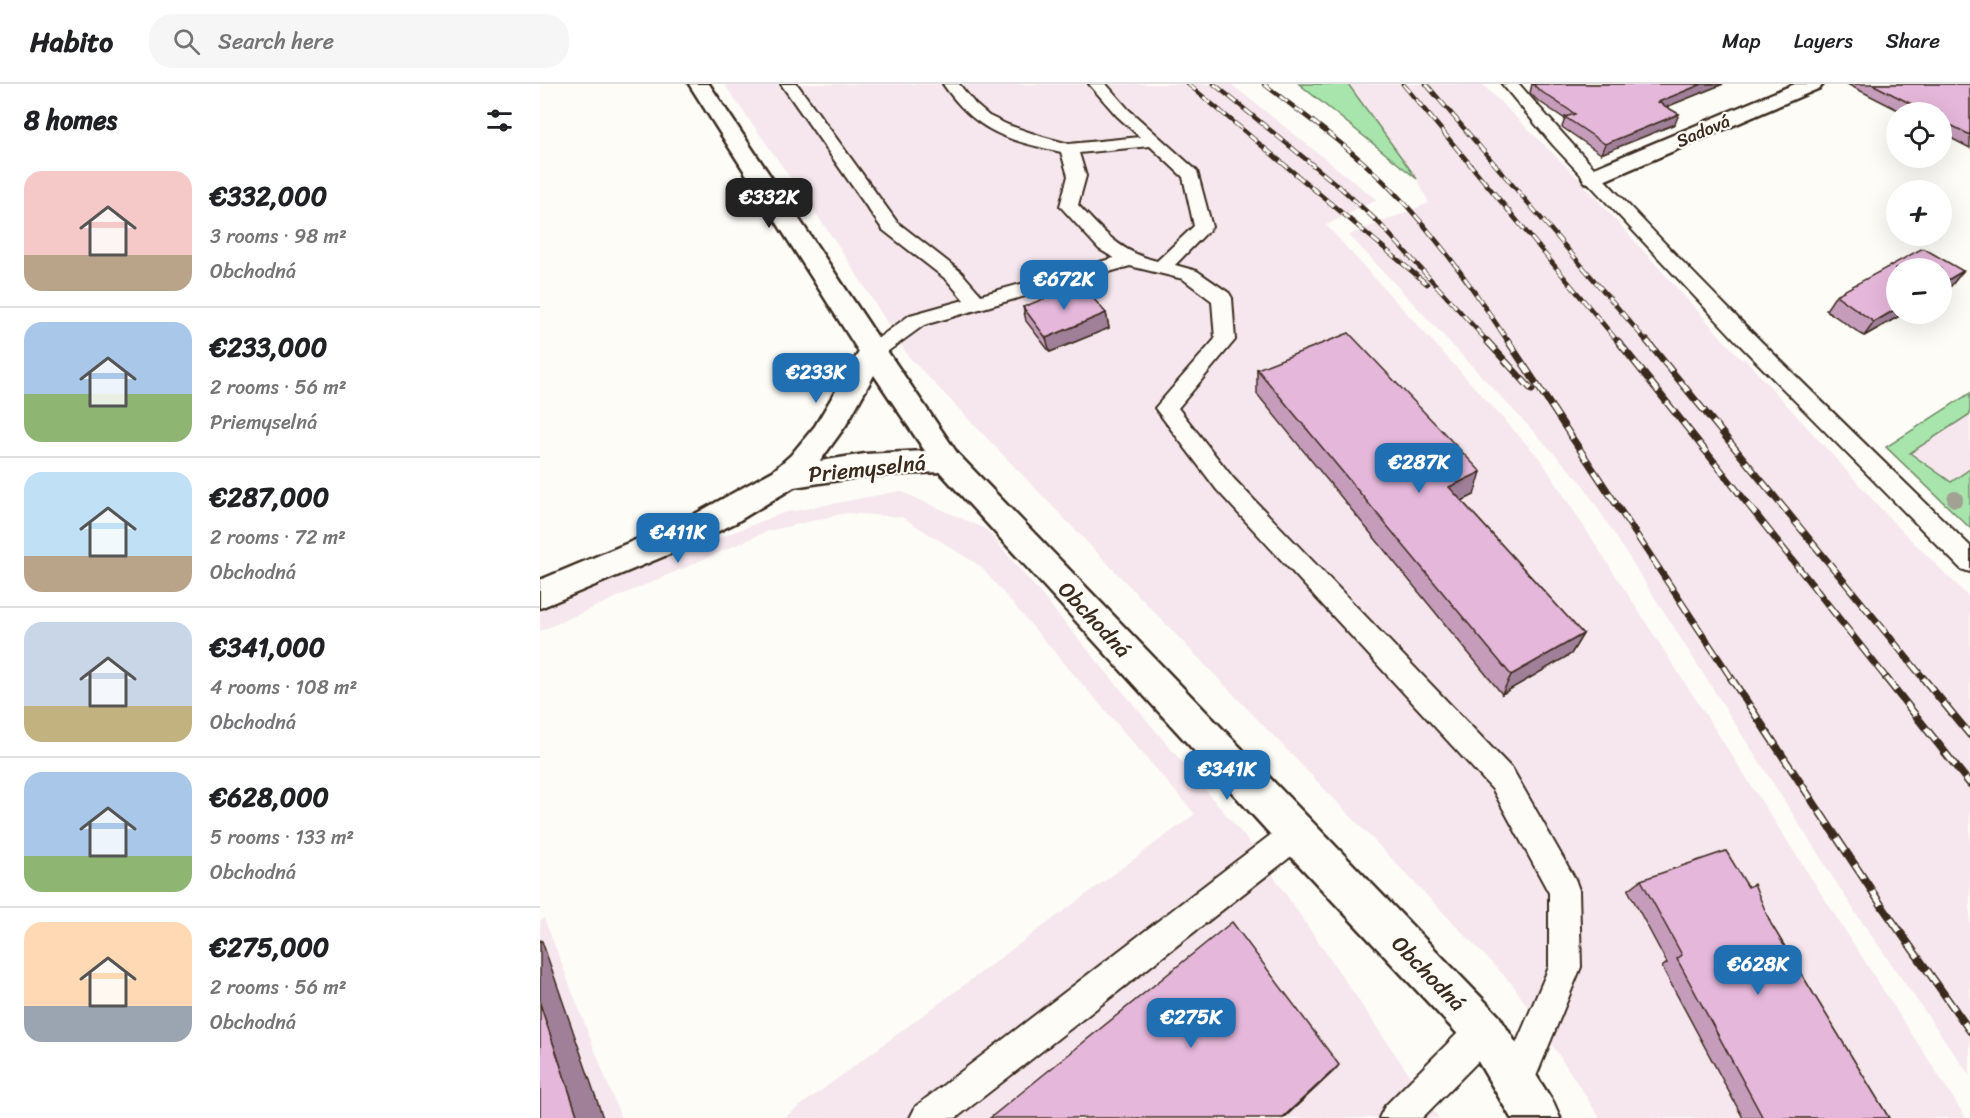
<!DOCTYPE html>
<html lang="en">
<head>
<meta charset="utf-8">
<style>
	:root { --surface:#fff; --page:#f6f6f6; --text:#202124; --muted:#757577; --line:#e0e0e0; --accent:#1f6fb2 }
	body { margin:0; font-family:Sriracha,sans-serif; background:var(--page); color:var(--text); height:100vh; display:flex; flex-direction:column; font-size:22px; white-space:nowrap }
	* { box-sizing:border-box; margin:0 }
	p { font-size:20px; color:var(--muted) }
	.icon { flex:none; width:33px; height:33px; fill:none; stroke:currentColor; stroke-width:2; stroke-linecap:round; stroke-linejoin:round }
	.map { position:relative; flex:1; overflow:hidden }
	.sheet { display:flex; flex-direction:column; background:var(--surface); width:540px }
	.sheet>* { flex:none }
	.controls { position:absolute; left:1346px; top:18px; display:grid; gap:12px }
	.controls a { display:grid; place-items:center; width:66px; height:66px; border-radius:50%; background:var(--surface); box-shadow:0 6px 24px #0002; font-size:30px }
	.price { position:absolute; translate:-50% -51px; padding:0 14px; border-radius:12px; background:var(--accent); color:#fff; font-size:20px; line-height:39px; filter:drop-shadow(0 2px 3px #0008) }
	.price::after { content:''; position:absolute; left:50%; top:36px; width:18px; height:14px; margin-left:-9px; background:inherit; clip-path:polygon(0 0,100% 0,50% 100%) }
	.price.current { background:#222; color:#fff }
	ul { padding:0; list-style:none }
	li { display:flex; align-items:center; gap:18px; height:150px; padding:0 24px }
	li+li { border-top:2px solid var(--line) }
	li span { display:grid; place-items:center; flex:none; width:168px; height:120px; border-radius:18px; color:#555 }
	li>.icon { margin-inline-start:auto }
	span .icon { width:72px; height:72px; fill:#fffc; stroke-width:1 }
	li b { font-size:26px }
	h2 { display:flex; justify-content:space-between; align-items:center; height:72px; padding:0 24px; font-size:26px }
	header { display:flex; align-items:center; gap:36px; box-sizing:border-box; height:84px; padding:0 30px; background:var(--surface); border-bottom:2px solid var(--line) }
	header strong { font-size:28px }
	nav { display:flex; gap:33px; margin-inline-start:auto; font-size:21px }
	.search { width:420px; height:54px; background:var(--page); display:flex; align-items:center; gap:15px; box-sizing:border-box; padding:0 21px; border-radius:24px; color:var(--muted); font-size:22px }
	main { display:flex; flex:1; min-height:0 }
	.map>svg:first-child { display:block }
	.built { fill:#f6e7ee }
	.green { fill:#a7e5ac; stroke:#718865; stroke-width:1.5 }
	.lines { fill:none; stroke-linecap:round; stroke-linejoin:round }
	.service-casing { stroke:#3b2a1e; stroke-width:4 }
	.minor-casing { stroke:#3b2a1e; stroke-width:5 }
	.service { fill:#fdfcf7; fill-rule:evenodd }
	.minor { fill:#fdfcf7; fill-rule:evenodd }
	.rail-far2-casing { stroke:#3b2a1e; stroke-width:4.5 }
	.rail-far1-casing { stroke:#3b2a1e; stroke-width:7 }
	.rail-casing { stroke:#3b2a1e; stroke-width:8 }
	.rail-far2 { stroke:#fdfcf7; stroke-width:3; stroke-dasharray:10; stroke-linecap:butt }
	.rail-far1 { stroke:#fdfcf7; stroke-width:4.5; stroke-dasharray:13; stroke-linecap:butt }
	.rail { stroke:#fdfcf7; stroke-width:5; stroke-dasharray:16; stroke-linecap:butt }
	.tree { fill:#a1a293 }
	.wall { fill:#c59dbb; stroke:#3b2a1e; stroke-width:1.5 }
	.shaded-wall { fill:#a08099; stroke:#3b2a1e; stroke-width:1.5 }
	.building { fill:#e5b7da; stroke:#3b2a1e; stroke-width:1.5 }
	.labels { text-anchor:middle; stroke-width:4.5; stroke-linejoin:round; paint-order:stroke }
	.far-street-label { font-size:18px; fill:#3b2a1e; stroke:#fdfcf7 }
	.street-label { font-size:22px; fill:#3b2a1e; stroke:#fdfcf7 }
</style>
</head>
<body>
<header>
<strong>Habito</strong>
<div class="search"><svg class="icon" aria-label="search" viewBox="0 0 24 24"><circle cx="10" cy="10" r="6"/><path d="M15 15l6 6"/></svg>Search here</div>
<nav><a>Map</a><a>Layers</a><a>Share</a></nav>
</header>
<main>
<section class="sheet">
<h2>8 homes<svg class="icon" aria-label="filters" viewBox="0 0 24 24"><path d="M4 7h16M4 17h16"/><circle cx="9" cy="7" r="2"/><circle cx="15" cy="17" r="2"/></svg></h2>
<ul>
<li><span style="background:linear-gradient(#f6c9c9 70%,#b9a48a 0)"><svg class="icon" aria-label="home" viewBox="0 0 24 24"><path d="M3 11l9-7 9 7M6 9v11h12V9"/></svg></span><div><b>€332,000</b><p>3 rooms · 98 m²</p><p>Obchodná</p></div></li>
<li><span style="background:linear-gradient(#a9c7e8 60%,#8fb573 0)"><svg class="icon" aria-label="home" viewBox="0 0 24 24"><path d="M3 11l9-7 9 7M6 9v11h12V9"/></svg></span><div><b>€233,000</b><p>2 rooms · 56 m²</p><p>Priemyselná</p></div></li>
<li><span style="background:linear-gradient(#bfe0f5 70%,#b9a48a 0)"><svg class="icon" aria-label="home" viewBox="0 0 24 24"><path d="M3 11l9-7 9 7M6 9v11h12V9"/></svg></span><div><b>€287,000</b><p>2 rooms · 72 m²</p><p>Obchodná</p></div></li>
<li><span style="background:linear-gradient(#c9d6e8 70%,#c2b280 0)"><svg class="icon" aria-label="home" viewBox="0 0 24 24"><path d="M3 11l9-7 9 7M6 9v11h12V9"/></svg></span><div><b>€341,000</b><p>4 rooms · 108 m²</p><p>Obchodná</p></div></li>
<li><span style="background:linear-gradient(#a9c7e8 70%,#8fb573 0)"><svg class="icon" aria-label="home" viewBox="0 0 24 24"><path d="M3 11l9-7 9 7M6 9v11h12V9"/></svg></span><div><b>€628,000</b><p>5 rooms · 133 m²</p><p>Obchodná</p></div></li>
<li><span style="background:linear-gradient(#ffd9b3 70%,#9aa5b1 0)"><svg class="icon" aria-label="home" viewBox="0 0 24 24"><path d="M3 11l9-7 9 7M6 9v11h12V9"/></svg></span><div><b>€275,000</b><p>2 rooms · 56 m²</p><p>Obchodná</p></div></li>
</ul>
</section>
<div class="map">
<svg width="1430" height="1034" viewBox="0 0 1430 1034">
	<rect width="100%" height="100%" fill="#fdfcf7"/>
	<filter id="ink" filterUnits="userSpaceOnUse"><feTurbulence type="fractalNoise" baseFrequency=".0167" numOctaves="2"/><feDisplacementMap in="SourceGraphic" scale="12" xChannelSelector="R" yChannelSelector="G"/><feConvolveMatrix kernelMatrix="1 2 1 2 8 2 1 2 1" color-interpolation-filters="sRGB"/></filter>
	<g filter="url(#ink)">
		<!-- built -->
		<g class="built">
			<path d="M 184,0 L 691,0 L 837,116 L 786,141 L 1001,376 L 1426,1034 L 1060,1034 L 973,901 L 368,272 L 298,161 Z"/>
			<path d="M 808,0 L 942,0 L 1038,94 L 1201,275 L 1205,275 L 1354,439 L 1430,514 L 1430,992 L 1317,831 L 1041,398 L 809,151 L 889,119 L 877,95 Z"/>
			<path d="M 1430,309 L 1430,444 L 1346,363 Z"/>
			<path d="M 360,407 L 446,445 L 715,765 L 899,1034 L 244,1034 L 655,730 L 440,482 L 362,433 L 306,429 L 228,447 L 0,547 L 0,527 L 129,473 L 243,429 Z"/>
			<path d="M 4,834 L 81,1034 L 0,1034 L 0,837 Z"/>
		</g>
		<!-- green -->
		<g class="green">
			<path d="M 759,0 L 808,0 L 877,95 Z"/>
			<path d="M 1430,309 L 1430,330 L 1370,369 L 1411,398 L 1430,385 L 1430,444 L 1346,363 Z"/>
		</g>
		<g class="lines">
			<defs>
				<g id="service">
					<path d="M 241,0 L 257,0 L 357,138 L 421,188 L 441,211 L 574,174 L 559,165 L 520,122 L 528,92 L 521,68 C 467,56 436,48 403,0 L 419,0 L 435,20 L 449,32 L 468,41 L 503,53 L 529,60 L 600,53 L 577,32 L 549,0 L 566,0 L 589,26 L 657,87 L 672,143 L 635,181 L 657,187 L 689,209 L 692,214 L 695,256 L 638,324 L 693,394 L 973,686 L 1035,795 L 1039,806 L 1041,883 L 988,1012 L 976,1017 L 964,1012 L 959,1000 L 1009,883 L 1009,809 L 953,706 L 677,406 L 615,324 L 675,255 L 672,217 L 643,195 L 590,182 L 384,241 L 340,273 L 333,275 L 326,273 L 323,268 L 326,263 L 370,231 L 424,216 L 407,196 L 343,146 ZM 610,62 L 643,93 L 654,142 L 617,177 C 580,168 564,148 538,121 L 546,92 L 539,69 Z"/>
					<path d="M 962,0 L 979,0 C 1120,163 1276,312 1430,462 L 1430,488 L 1421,485 L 1200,261 L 1013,61 Z"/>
					<path d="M 756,735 L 767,740 L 771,750 L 767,760 L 416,1034 L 370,1034 L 376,1022 L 745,740 Z"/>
					<path d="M 944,930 L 956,935 L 961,947 L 956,959 L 882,1034 L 839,1034 L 845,1022 L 932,935 Z"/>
				</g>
				<g id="minor">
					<path d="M 149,0 L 169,0 L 343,261 L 417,369 L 959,932 L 1013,1018 L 1020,1034 L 971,1034 L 929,962 L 742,763 L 400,388 L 325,392 L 254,403 L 195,439 L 144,464 L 0,524 L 0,496 L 148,434 L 233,387 L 251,371 L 275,342 L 319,268 ZM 334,291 L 385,367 L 325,370 L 280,377 L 306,341 Z"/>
					<path d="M 1255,0 L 1283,0 L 1280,4 L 1061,98 L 1053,100 L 1045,98 L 1042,93 L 1045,88 Z"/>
				</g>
			</defs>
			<!-- service casing -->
			<use href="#service" class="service-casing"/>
			<!-- minor casing -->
			<use href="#minor" class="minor-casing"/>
			<!-- service -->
			<use href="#service" class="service"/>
			<!-- minor -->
			<use href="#minor" class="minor"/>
			<defs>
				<g id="rail-far2">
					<path d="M 648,0 L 887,200"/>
					<path d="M 674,0 L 802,105 L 839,139 L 949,259"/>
					<path d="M 724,0 C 757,26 793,51 825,80 C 883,132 927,195 969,259"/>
					<path d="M 863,0 L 1079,259"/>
					<path d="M 886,0 L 1108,259"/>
				</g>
				<g id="rail-far1">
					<path d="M 947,257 L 992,306"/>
					<path d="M 968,257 L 1192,595"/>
					<path d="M 1078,257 L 1347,595"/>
					<path d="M 1107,257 L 1384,595"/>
				</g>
				<g id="rail">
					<path d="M 1191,594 L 1344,825 L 1430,947"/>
					<path d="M 1346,594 L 1430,700"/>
					<path d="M 1383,594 L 1430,651"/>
				</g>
			</defs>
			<!-- rail-far2 casing -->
			<use href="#rail-far2" class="rail-far2-casing"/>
			<!-- rail-far1 casing -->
			<use href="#rail-far1" class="rail-far1-casing"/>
			<!-- rail casing -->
			<use href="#rail" class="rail-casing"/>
			<!-- rail-far2 -->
			<use href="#rail-far2" class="rail-far2"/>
			<!-- rail-far1 -->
			<use href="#rail-far1" class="rail-far1"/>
			<!-- rail -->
			<use href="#rail" class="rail"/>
		</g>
		<!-- trees -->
		<circle class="tree" cx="1415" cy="415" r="8"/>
		<!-- wall -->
		<g class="wall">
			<path d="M 992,0 L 1183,0 L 1126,23 L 1135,40 L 1061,70 L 1022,43 L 1025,35 L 997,16 L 990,9 Z"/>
			<path d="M 1307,0 L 1430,0 L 1430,64 L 1401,49 L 1401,28 L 1362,28 Z"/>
			<path d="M 1423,187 L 1411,202 L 1356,230 L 1363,230 L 1324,252 L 1286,226 L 1296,211 Z"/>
			<path d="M 483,223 L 566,229 L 569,244 L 510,268 L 486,237 Z"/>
			<path d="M 717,285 L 934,411 L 922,417 L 1043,550 L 1031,570 L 962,610 L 717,310 Z"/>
			<path d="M 1101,796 L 1231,840 L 1349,1034 L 1203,1034 L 1122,883 L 1127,879 L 1088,806 Z"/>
		</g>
		<!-- shaded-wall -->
		<g class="shaded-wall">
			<path d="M 1162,0 L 1183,0 L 1114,28 L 1118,18 Z"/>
			<path d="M 1139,30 L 1135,40 L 1061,70 L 1065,60 Z"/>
			<path d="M 1423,187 L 1411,202 L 1401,208 L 1401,200 Z"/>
			<path d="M 1356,225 L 1356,230 L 1363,230 L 1324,252 L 1334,238 Z"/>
			<path d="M 566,229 L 569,244 L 510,268 L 506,254 Z"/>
			<path d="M 941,388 L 934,411 L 903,426 L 909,403 Z"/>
			<path d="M 1043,550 L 1031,570 L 962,610 L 971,591 Z"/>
			<path d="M 0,856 L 2,857 L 63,1034 L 38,1034 L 0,920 Z"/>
			<path d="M 799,981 L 795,986 L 744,1034 L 742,1034 Z"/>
		</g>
		<!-- building -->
		<g class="building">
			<path d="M 993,0 L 1162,0 L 1118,18 L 1139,30 L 1065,60 L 1025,33 L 1035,30 L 999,6 Z"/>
			<path d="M 1332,0 L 1430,0 L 1430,51 L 1401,36 L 1401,28 L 1387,28 Z"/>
			<path d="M 1383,164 L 1423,187 L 1401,200 L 1401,184 L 1356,184 L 1356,225 L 1334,238 L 1296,211 Z"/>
			<path d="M 541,200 L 566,229 L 506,254 L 483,223 Z"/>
			<path d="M 809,249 L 941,388 L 909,403 L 1043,550 L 971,591 L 717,285 Z"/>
			<path d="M 1186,767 L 1208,803 L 1214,800 L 1231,840 L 1349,1034 L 1223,1034 L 1137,875 L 1142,871 L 1101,796 Z"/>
			<path d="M 692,838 L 799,981 L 742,1034 L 450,1034 Z"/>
			<path d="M 0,920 L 38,1034 L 0,1034 Z"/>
		</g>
	</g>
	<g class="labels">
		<!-- far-street labels -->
		<g class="far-street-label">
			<text transform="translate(1163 47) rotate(-23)" y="6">Sadová</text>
		</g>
		<!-- street labels -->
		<g class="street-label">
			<text transform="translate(327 384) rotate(-6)" y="8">Priemyselná</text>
			<text transform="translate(555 535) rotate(47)" y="8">Obchodná</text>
			<text transform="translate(889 889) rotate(46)" y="8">Obchodná</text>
		</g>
	</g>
</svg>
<div class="controls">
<a><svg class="icon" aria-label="locate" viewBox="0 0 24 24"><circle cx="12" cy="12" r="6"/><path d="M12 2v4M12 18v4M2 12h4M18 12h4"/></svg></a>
<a>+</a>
<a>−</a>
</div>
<b class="price current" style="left:229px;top:145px">€332K</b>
<b class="price" style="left:524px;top:227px">€672K</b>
<b class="price" style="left:276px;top:320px">€233K</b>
<b class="price" style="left:879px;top:410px">€287K</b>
<b class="price" style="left:138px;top:480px">€411K</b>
<b class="price" style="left:687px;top:717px">€341K</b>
<b class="price" style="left:1218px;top:912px">€628K</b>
<b class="price" style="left:651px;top:965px">€275K</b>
</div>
</main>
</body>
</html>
